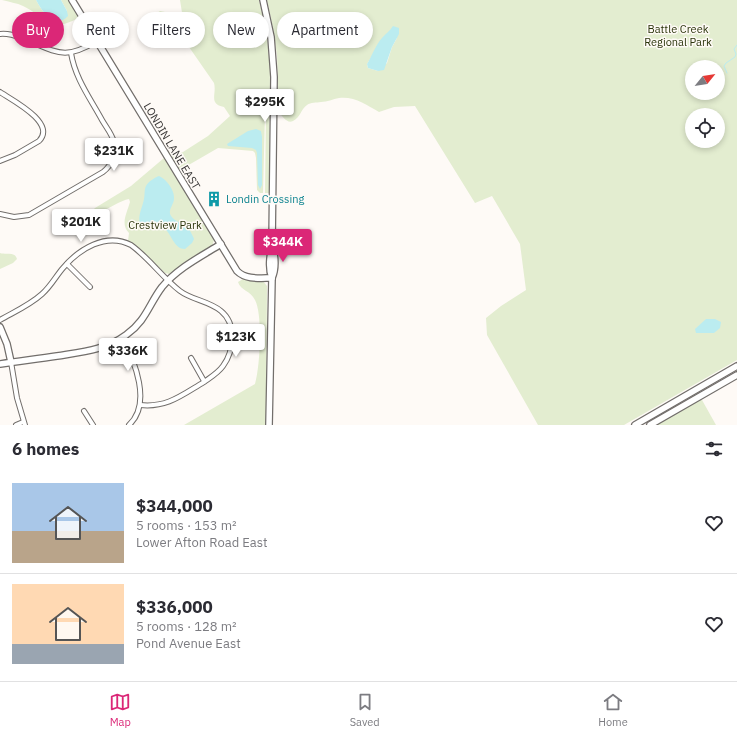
<!DOCTYPE html>
<html lang="en">
<head>
<meta charset="utf-8">
<style>
	:root { --surface:#fff; --page:#f7f7f7; --text:#2b2b33; --muted:#7c7c81; --line:#e1e1e2; --accent:#db2777 }
	body { margin:0; font-family:"IBM Plex Sans",sans-serif; background:var(--page); color:var(--text); height:100vh; display:flex; flex-direction:column; font-size:15px; white-space:nowrap }
	* { box-sizing:border-box; margin:0 }
	p { font-size:13px; color:var(--muted) }
	.icon { flex:none; width:22px; height:22px; fill:none; stroke:currentColor; stroke-width:2; stroke-linecap:round; stroke-linejoin:round }
	.map { position:relative; height:425px; overflow:hidden }
	.panel { display:flex; flex-direction:column; background:var(--surface); flex:1 }
	.panel>* { flex:none }
	.top-card { position:absolute; left:12px; top:12px; width:400px; height:36px; display:flex; gap:8px }
	.needle { width:26px; rotate:60deg }
	.buttons { position:absolute; left:685px; top:60px; display:grid; gap:8px }
	.buttons a { display:grid; place-items:center; width:40px; height:40px; border-radius:50%; background:var(--surface); box-shadow:0 2px 6px #0003; font-size:20px }
	.price { position:absolute; translate:-50% -34px; padding:0 9px; border-radius:4px; background:#fff; color:#222; font-size:13px; line-height:26px; filter:drop-shadow(0 1px 2px #0008) }
	.price::after { content:''; position:absolute; left:50%; top:24px; width:12px; height:9px; margin-left:-6px; background:inherit; clip-path:polygon(0 0,100% 0,50% 100%) }
	.price.current { background:var(--accent); color:#fff }
	ul { padding:0; list-style:none }
	li { display:flex; align-items:center; gap:12px; height:100px; padding:0 12px }
	li+li { border-top:1px solid var(--line) }
	li span { display:grid; place-items:center; flex:none; width:112px; height:80px; border-radius:0px; color:#555 }
	li>.icon { margin-inline-start:auto }
	span .icon { width:48px; height:48px; fill:#fffc; stroke-width:1 }
	li b { font-size:17px }
	h2 { display:flex; justify-content:space-between; align-items:center; height:48px; padding:0 12px; font-size:17px }
	.pill { padding:0 14px; border-radius:18px; background:var(--surface); box-shadow:0 2px 6px #0003; font-size:14px; line-height:36px }
	.pill.current { background:var(--accent); color:#fff }
	.tab-bar { display:flex; justify-content:space-around; align-items:center; height:56px; border-top:1px solid var(--line); background:var(--surface); font-size:11px; color:var(--muted) }
	.tab-bar a { display:grid; justify-items:center; gap:2px }
	.tab-bar .current { color:var(--accent) }
	.map>svg:first-child { display:block }
	.green { fill:#e3edd0; fill-rule:evenodd }
	.water { fill:#bbecf0 }
	.lines { fill:none; stroke-linecap:round; stroke-linejoin:round }
	.stream { stroke:#bbecf0; stroke-width:1 }
	.street-casing { stroke:#726e6b; stroke-width:6 }
	.secondary-casing { stroke:#726e6b; stroke-width:8 }
	.street { stroke:#fff; stroke-width:4 }
	.secondary { stroke:#fff; stroke-width:5.5 }
	.labels { text-anchor:middle; stroke-width:3; stroke-linejoin:round; paint-order:stroke }
	.park-label { font-size:11px; fill:#2a340a; stroke:#fefaf6 }
	.street-label { font-size:11px; fill:#383635; stroke:#fefaf6 }
	.culture-label { font-size:11px; fill:#0d838f; stroke:#fefaf6; text-anchor:start }
</style>
</head>
<body>
<div class="map">
<svg width="737" height="425" viewBox="0 0 737 425">
	<rect width="100%" height="100%" fill="#fefaf6"/>
	<!-- green -->
	<g class="green">
		<path d="M 2,0 L 36,0 C 42,11 54,30 67,16 L 67,11 L 61,0 L 68,0 L 79,18 C 45,34 51,20 23,6 C 17,3 9,2 2,0 Z"/>
		<path d="M 180,0 L 259,0 L 267,35 L 270,68 L 269,193 L 265,193 L 266,112 L 265,113 L 263,193 L 260,193 L 257,190 L 256,158 L 255,153 L 253,151 L 218,148 L 180,170 L 167,150 L 174,156 L 183,152 L 208,136 L 230,116 L 224,107 C 208,104 217,94 214,83 L 189,47 L 191,38 L 184,25 Z"/>
		<path d="M 267,0 L 737,0 L 737,360 L 624,425 L 538,425 L 487,335 L 486,318 L 501,306 L 526,290 L 520,244 L 492,196 L 475,203 L 415,106 L 394,107 L 379,112 C 367,105 354,96 339,98 C 333,99 327,102 321,102 C 316,103 311,102 307,105 C 301,109 300,118 293,121 C 287,124 282,116 279,112 L 277,55 L 272,23 ZM 397,38 L 392,47 L 387,63 L 378,71 L 368,68 L 367,64 L 372,56 ZM 692,67 L 718,67 L 718,93 L 692,93 ZM 692,115 L 718,115 L 718,141 L 692,141 Z"/>
		<path d="M 160,11 L 175,14 L 178,20 L 175,35 C 166,40 157,31 155,23 C 155,19 156,16 157,13 Z"/>
		<path d="M 164,158 L 214,240 L 212,246 L 169,274 L 165,273 L 136,246 L 128,241 L 129,233 C 120,224 127,213 130,202 L 129,199 C 121,200 107,210 98,213 L 93,210 L 95,208 L 131,186 Z"/>
		<path d="M 0,253 C 6,255 15,251 17,259 L 13,263 L 0,269 Z"/>
		<path d="M 243,279 L 263,281 L 267,286 L 266,425 L 184,425 L 255,384 C 260,367 263,315 255,300 C 250,290 241,291 238,282 Z"/>
		<path d="M 701,398 L 701,400 L 702,400 L 716,425 L 655,425 Z"/>
	</g>
	<!-- water -->
	<g class="water">
		<path d="M 36,0 L 61,0 L 67,11 L 68,16 C 54,31 42,11 36,0 Z"/>
		<path d="M 393,26 L 399,28 L 399,34 L 392,47 L 384,70 L 378,71 L 368,68 L 367,64 C 372,56 375,46 382,38 C 385,34 390,31 393,26 Z"/>
		<path d="M 256,129 L 261,131 L 262,137 L 262,185 L 260,189 L 258,185 L 257,153 L 256,150 L 252,148 L 228,146 L 227,144 L 248,131 Z"/>
		<path d="M 159,176 C 166,179 175,190 174,199 C 174,204 169,208 170,214 C 173,221 180,222 185,225 C 189,228 192,234 194,239 L 192,243 L 185,249 C 174,249 172,235 165,229 L 145,230 C 134,221 142,210 144,199 C 145,195 144,190 146,186 C 148,182 154,178 159,176 Z"/>
		<path d="M 706,319 L 715,319 L 721,322 L 720,328 L 714,333 L 696,333 L 695,329 Z"/>
	</g>
	<g class="lines">
		<!-- stream -->
		<path class="stream" d="M 727,73 L 724,66 L 726,63 L 735,57 L 736,54 L 734,49 L 737,45"/>
		<defs>
			<g id="street">
				<path d="M 0,34 C 9,33 16,36 24,39 C 57,52 64,61 97,41"/>
				<path d="M 0,92 C 12,100 57,123 39,141 L 15,155 L 0,161"/>
				<path d="M 0,214 L 14,217 L 29,215 L 103,172 C 112,165 117,153 114,142 C 112,134 106,127 102,120 C 90,98 75,78 71,53"/>
				<path d="M 67,264 L 90,287"/>
				<path d="M 0,320 C 14,312 30,305 42,294 C 51,286 56,276 63,268 C 79,249 106,232 131,245 C 149,258 162,277 180,291 C 192,300 209,301 221,311 C 237,324 234,351 223,366 C 218,373 211,377 204,382 C 182,395 167,408 140,405"/>
				<path d="M 122,338 C 135,361 152,404 129,425"/>
				<path d="M 191,358 L 204,381"/>
				<path d="M 11,362 L 17,398 L 25,425"/>
				<path d="M 84,411 L 93,425"/>
				<path d="M 16,425 L 23,422"/>
			</g>
			<g id="secondary">
				<path d="M 72,0 L 237,271 C 246,280 260,278 272,278"/>
				<path d="M 263,0 L 271,37 L 274,77 L 272,245 C 270,256 268,268 272,278"/>
				<path d="M 0,327 L 7,344 L 11,362"/>
				<path d="M 0,364 C 19,361 38,359 57,356 C 81,352 106,350 126,335 C 146,321 149,304 162,287 C 178,268 200,257 221,244"/>
				<path d="M 269,425 L 272,278 C 276,269 275,257 273,248"/>
				<path d="M 635,425 L 737,366"/>
				<path d="M 650,425 L 737,375"/>
			</g>
		</defs>
		<!-- street casing -->
		<use href="#street" class="street-casing"/>
		<!-- secondary casing -->
		<use href="#secondary" class="secondary-casing"/>
		<!-- street -->
		<use href="#street" class="street"/>
		<!-- secondary -->
		<use href="#secondary" class="secondary"/>
	</g>
	<!-- icons -->
	<defs>
		<symbol id="building-bare" viewBox="-9 -9 18 18"><path d="M-4-6H4V6H1V3H-1V6H-4ZM-2.5-4.3h1.7v1.8h-1.7ZM.8-4.3h1.7v1.8H.8ZM-2.5-1h1.7V.8h-1.7ZM.8-1h1.7V.8H.8Z" fill="#0f9aa8" stroke="#fefaf6" stroke-width="2.5" paint-order="stroke"/></symbol>
	</defs>
	<g fill-rule="evenodd">
		<use href="#building-bare" x="203" y="188" width="22" height="22"/>
	</g>
	<g class="labels">
		<!-- park labels -->
		<g class="park-label">
			<text x="678" y="33">Battle Creek<tspan x="678" dy="13">Regional Park</tspan></text>
			<text x="165" y="229">Crestview Park</text>
		</g>
		<!-- street labels -->
		<g class="street-label">
			<text transform="translate(172 146) rotate(59)" y="4">LONDIN LANE EAST</text>
		</g>
		<!-- culture labels -->
		<g class="culture-label">
			<text x="226" y="203">Londin Crossing</text>
		</g>
	</g>
</svg>
<div class="buttons">
<a><svg class="needle" viewBox="-14 -14 28 28"><path d="M0-13l5 13h-10z" fill="#e53935"/><path d="M0 13l5-13h-10z" fill="#7c7c81"/></svg></a>
<a><svg class="icon" aria-label="locate" viewBox="0 0 24 24"><circle cx="12" cy="12" r="6"/><path d="M12 2v4M12 18v4M2 12h4M18 12h4"/></svg></a>
</div>
<b class="price" style="left:265px;top:123px">$295K</b>
<b class="price" style="left:114px;top:172px">$231K</b>
<b class="price" style="left:81px;top:243px">$201K</b>
<b class="price current" style="left:283px;top:263px">$344K</b>
<b class="price" style="left:236px;top:358px">$123K</b>
<b class="price" style="left:128px;top:372px">$336K</b>
<div class="top-card">
<a class="pill current">Buy</a>
<a class="pill">Rent</a>
<a class="pill">Filters</a>
<a class="pill">New</a>
<a class="pill">Apartment</a>
</div>
</div>
<section class="panel">
<h2>6 homes<svg class="icon" aria-label="filters" viewBox="0 0 24 24"><path d="M4 7h16M4 17h16"/><circle cx="9" cy="7" r="2"/><circle cx="15" cy="17" r="2"/></svg></h2>
<ul>
<li><span style="background:linear-gradient(#a9c7e8 60%,#b9a48a 0)"><svg class="icon" aria-label="home" viewBox="0 0 24 24"><path d="M3 11l9-7 9 7M6 9v11h12V9"/></svg></span><div><b>$344,000</b><p>5 rooms · 153 m²</p><p>Lower Afton Road East</p></div><svg class="icon" aria-label="heart" viewBox="0 0 24 24"><path d="M12 20l-8-8c-3-5 5-10 8-4 3-6 11-1 8 4z"/></svg></li>
<li><span style="background:linear-gradient(#ffd9b3 75%,#9aa5b1 0)"><svg class="icon" aria-label="home" viewBox="0 0 24 24"><path d="M3 11l9-7 9 7M6 9v11h12V9"/></svg></span><div><b>$336,000</b><p>5 rooms · 128 m²</p><p>Pond Avenue East</p></div><svg class="icon" aria-label="heart" viewBox="0 0 24 24"><path d="M12 20l-8-8c-3-5 5-10 8-4 3-6 11-1 8 4z"/></svg></li>
</ul>
</section>
<nav class="tab-bar">
<a class="current"><svg class="icon" aria-label="map" viewBox="0 0 24 24"><path d="M3 6l6-2 6 2 6-2v14l-6 2-6-2-6 2zM9 4v14M15 6v14"/></svg>Map</a>
<a><svg class="icon" aria-label="saved" viewBox="0 0 24 24"><path d="M7 4h10v16l-5-4-5 4z"/></svg>Saved</a>
<a><svg class="icon" aria-label="home" viewBox="0 0 24 24"><path d="M3 11l9-7 9 7M6 9v11h12V9"/></svg>Home</a>
</nav>
</body>
</html>
